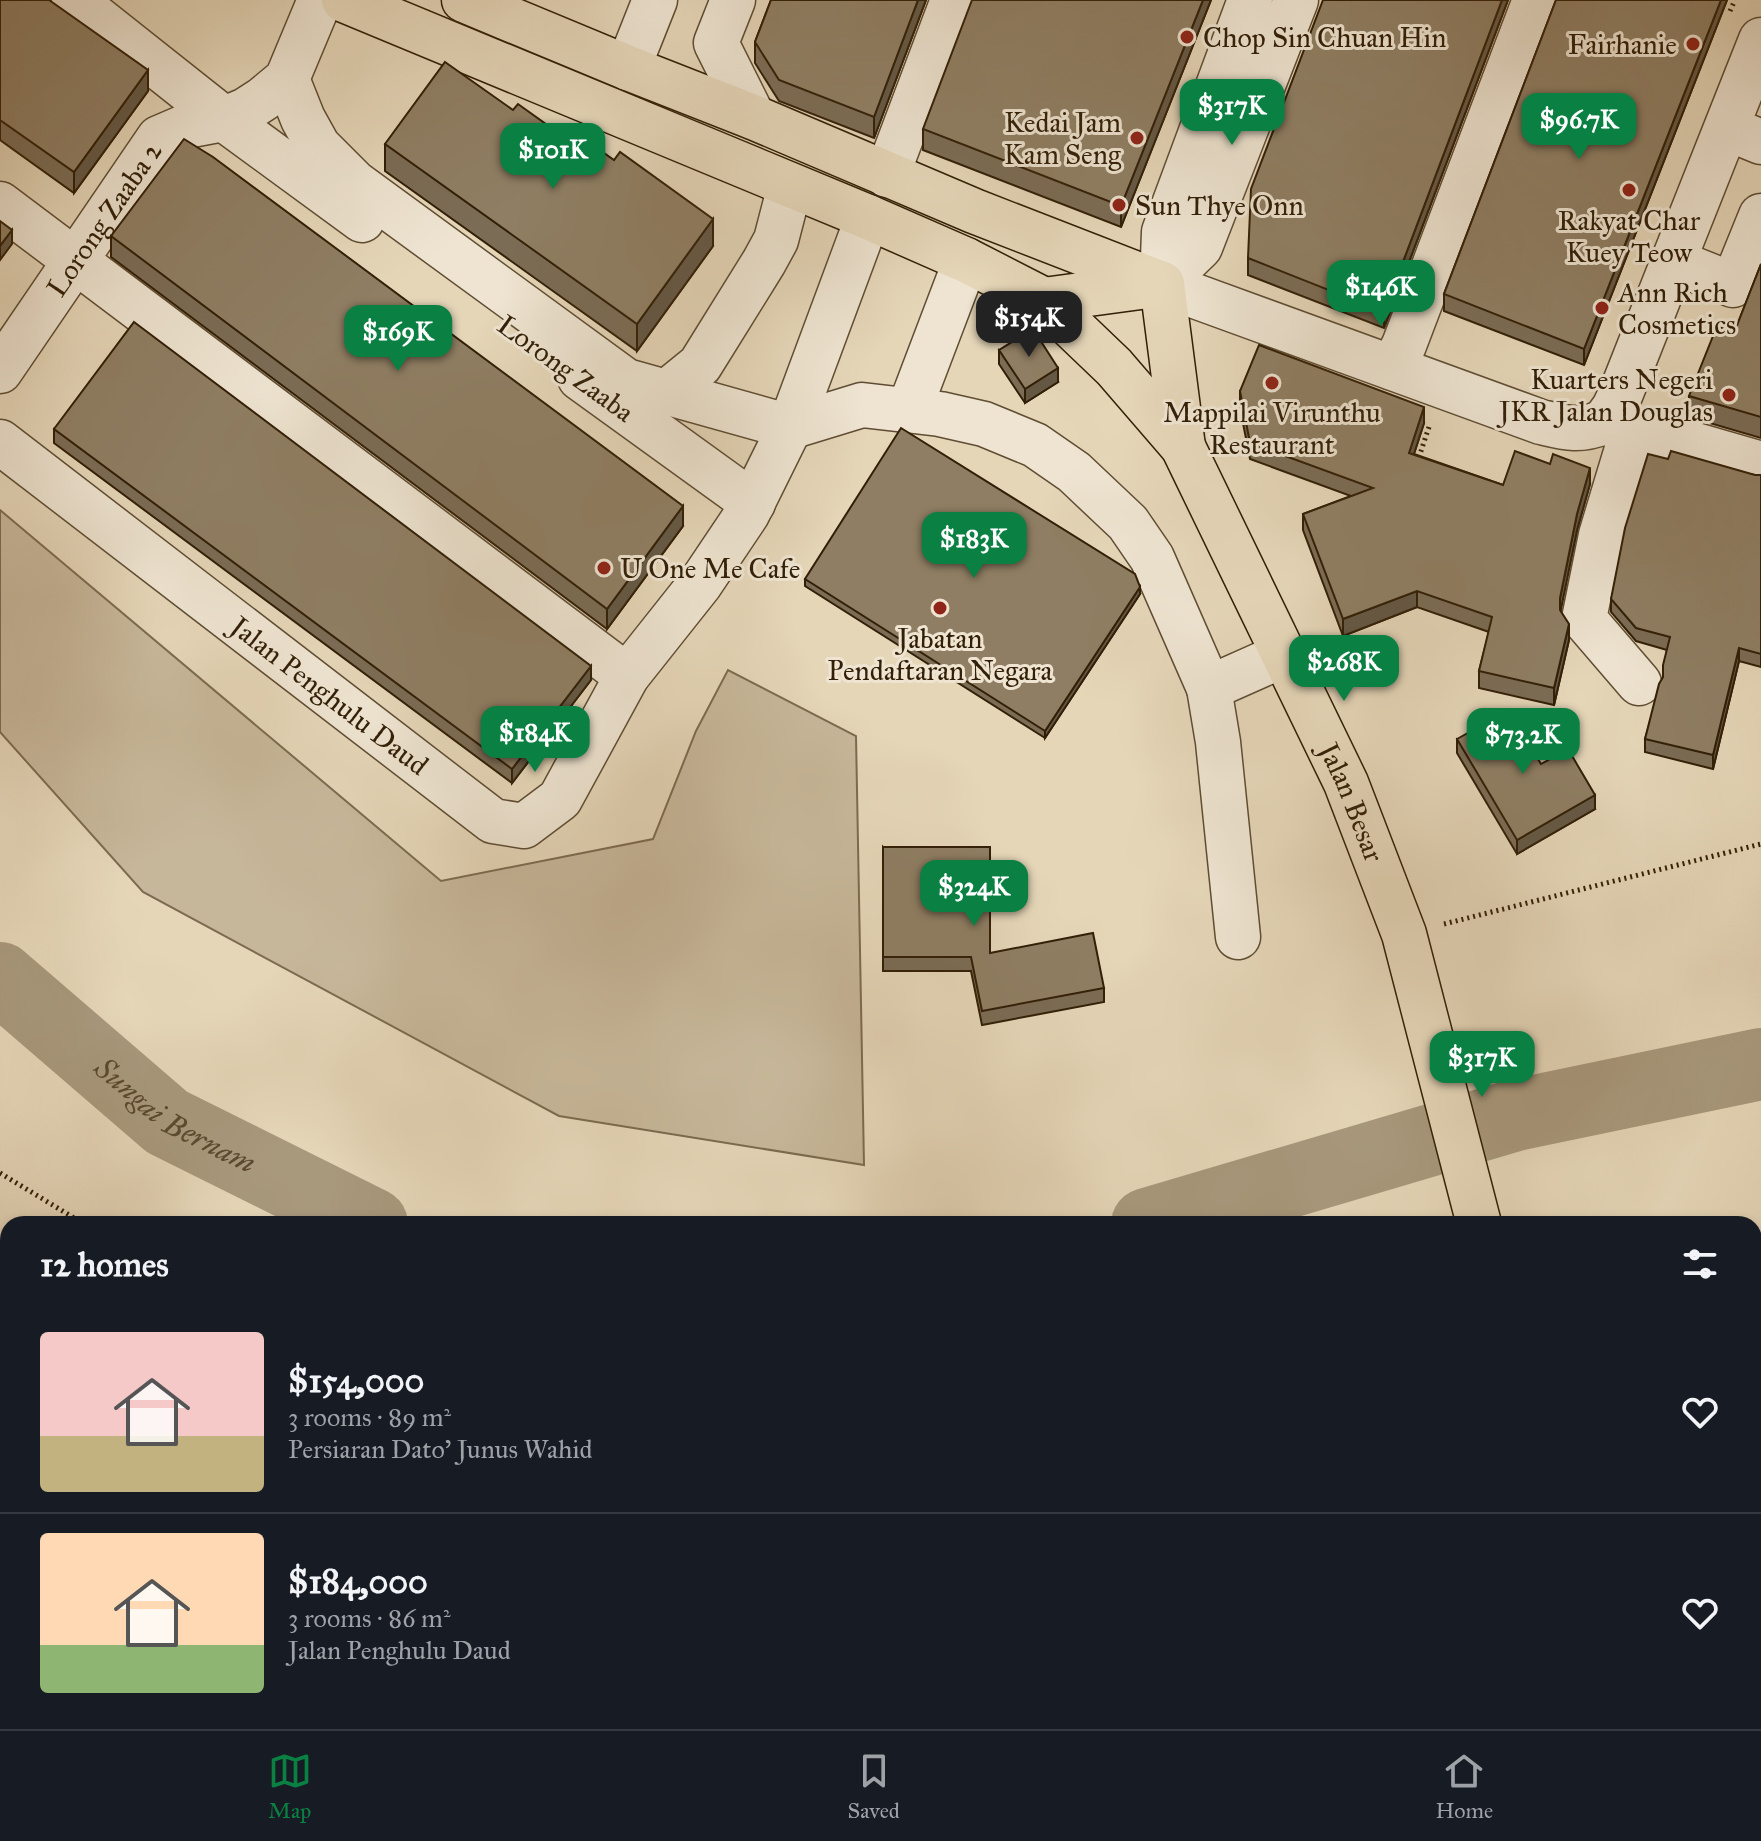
<!DOCTYPE html>
<html lang="en">
<head>
<meta charset="utf-8">
<style>
	:root { --surface:#171b24; --page:#242831; --text:#f1f3f6; --muted:#9ea1a6; --line:#363941; --accent:#0b8043 }
	body { margin:0; font-family:"IM FELL Great Primer",serif; background:var(--page); color:var(--text); height:100vh; display:flex; flex-direction:column; font-size:30px; white-space:nowrap }
	* { box-sizing:border-box; margin:0 }
	p { font-size:26px; color:var(--muted) }
	.icon { flex:none; width:44px; height:44px; fill:none; stroke:currentColor; stroke-width:2; stroke-linecap:round; stroke-linejoin:round }
	.map { position:relative; flex:1; overflow:hidden }
	.side { position:absolute; left:0px; top:1216px; width:1762px; height:514px; display:flex; flex-direction:column; background:var(--surface); border-radius:24px 24px 0 0; box-shadow:0 4px 12px #0003 }
	.side>* { flex:none }
	.price { position:absolute; translate:-50% -68px; padding:0 18px; border-radius:16px; background:var(--accent); color:#fff; font-size:26px; line-height:52px; filter:drop-shadow(0 2px 4px #0008) }
	.price::after { content:''; position:absolute; left:50%; top:48px; width:24px; height:18px; margin-left:-12px; background:inherit; clip-path:polygon(0 0,100% 0,50% 100%) }
	.price.current { background:#222; color:#fff }
	ul { padding:0; list-style:none }
	li { display:flex; align-items:center; gap:24px; height:200px; padding:0 40px }
	li+li { border-top:2px solid var(--line) }
	li span { display:grid; place-items:center; flex:none; width:224px; height:160px; border-radius:8px; color:#555 }
	li>.icon { margin-inline-start:auto }
	span .icon { width:96px; height:96px; fill:#fffc; stroke-width:1 }
	li b { font-size:34px }
	h2 { display:flex; justify-content:space-between; align-items:center; height:96px; padding:0 40px; font-size:34px }
	.tab-bar { display:flex; justify-content:space-around; align-items:center; height:112px; border-top:2px solid var(--line); background:var(--surface); font-size:22px; color:var(--muted) }
	.tab-bar a { display:grid; justify-items:center; gap:4px }
	.tab-bar .current { color:var(--accent) }
	.map>svg:first-child { display:block }
	.green { fill:#c7b79a; stroke:#7c6b50; stroke-width:2 }
	.lines { fill:none; stroke-linecap:round; stroke-linejoin:round }
	.river { stroke:#a8987c; stroke-width:72 }
	.minor-casing { stroke:#5f4d33; stroke-width:47 }
	.major-casing { stroke:#321f07; stroke-width:47 }
	.path { stroke:#321f07; stroke-width:5; stroke-dasharray:2 4; stroke-linecap:butt }
	.minor { stroke:#eee4d1; stroke-width:44 }
	.major { stroke:#e5d6b8; stroke-width:44 }
	.wall { fill:#7b6c55; stroke:#321f07; stroke-width:2 }
	.shaded-wall { fill:#645845; stroke:#321f07; stroke-width:2 }
	.building { fill:#8f7e63; stroke:#321f07; stroke-width:2 }
	.poi-dot { fill:#8f2418; stroke:#eee4d1; stroke-width:3 }
	.labels { text-anchor:middle; stroke-width:6; stroke-linejoin:round; paint-order:stroke }
	.poi-label { font-size:28px; fill:#321f07; stroke:#eee4d1; text-anchor:start }
	.street-label { font-size:28px; fill:#321f07; stroke:#eee4d1 }
	.water-label { font-size:30px; font-style:italic; fill:#5b4930; stroke:#eee4d1 }
</style>
</head>
<body>
<div class="map">
<svg width="1761" height="1729" viewBox="0 0 1761 1729">
	<rect width="100%" height="100%" fill="#e5d6b8"/>
	<filter id="stains"><feTurbulence type="fractalNoise" baseFrequency=".0025" numOctaves="4"/><feColorMatrix values="0 0 0 0 .2 0 0 0 0 .09 0 0 0 0 .02 0 0 0 .5 -.17"/></filter>
	<radialGradient id="worn" r=".72"><stop offset=".6" stop-color="#630" stop-opacity="0"/><stop offset="1" stop-color="#630" stop-opacity=".3"/></radialGradient>
	<!-- green -->
	<path class="green" d="M 0,510 L 441,881 L 653,839 L 696,731 L 728,670 L 856,736 L 864,1165 L 559,1116 L 143,892 L 0,732 Z"/>
	<g class="lines">
		<!-- river -->
		<g class="river">
			<path id="s1" d="M 0,978 L 167,1122 L 372,1224"/>
			<path d="M 1147,1224 L 1516,1115 L 1761,1064"/>
			<path d="M 0,1489 L 8,1508"/>
			<path d="M 99,1722 L 102,1729"/>
		</g>
		<defs>
			<g id="minor">
				<path d="M 74,0 L 224,119 L 362,220"/>
				<path d="M 733,0 L 716,43 L 753,117"/>
				<path d="M 628,68 L 655,0"/>
				<path d="M 287,79 L 303,119 L 318,146 L 355,183 L 626,381 L 790,427 L 862,405 L 940,414 L 984,424 L 1035,445 L 1074,472 L 1128,523 L 1152,558 L 1209,688 L 1283,655"/>
				<path d="M 1727,128 L 1761,142"/>
				<path d="M 887,175 L 953,0"/>
				<path d="M 0,204 L 627,676"/>
				<path d="M 1673,261 L 1733,285 L 1761,216"/>
				<path d="M 1162,284 L 1541,422 C 1566,428 1579,432 1604,422"/>
				<path d="M 1162,284 L 1200,247 L 1296,0"/>
				<path d="M 1162,284 L 1164,232 L 1250,0"/>
				<path d="M 1393,368 L 1404,345 L 1535,0"/>
				<path id="s2" d="M 0,371 L 159,138 L 187,126 L 224,119 L 246,110 L 263,99 L 287,79 L 320,0"/>
				<path d="M 580,378 L 753,503"/>
				<path d="M 668,391 L 700,365 L 764,262 L 776,240 L 790,186"/>
				<path d="M 909,410 L 966,260"/>
				<path d="M 1604,422 L 1614,408 L 1621,393 L 1761,40"/>
				<path d="M 1606,423 L 1682,441 L 1761,464"/>
				<path d="M 1633,429 L 1601,535 L 1584,619 L 1639,683"/>
				<path id="s3" d="M 0,442 L 493,821 L 524,826 L 560,799 L 627,676 L 700,584 L 747,514 L 790,427 L 868,217"/>
				<path d="M 1209,688 L 1218,742 L 1238,937"/>
				<path d="M 1754,1449 L 1761,1446"/>
				<path d="M 763,1722 L 765,1729"/>
				<path d="M 1301,1722 L 1302,1729"/>
			</g>
			<g id="major">
				<path id="s4" d="M 344,0 L 868,217 L 966,260 L 1044,300 L 1114,367 L 1183,447 L 1346,783 L 1404,934 L 1479,1224"/>
				<path d="M 464,0 L 628,68 L 753,117 L 974,211 L 1162,284"/>
				<path d="M 1162,284 L 1183,447"/>
				<path d="M 1044,300 L 1155,285"/>
				<path d="M 1604,1722 L 1606,1729"/>
			</g>
		</defs>
		<!-- minor casing -->
		<use href="#minor" class="minor-casing"/>
		<!-- major casing -->
		<use href="#major" class="major-casing"/>
		<!-- path -->
		<g class="path">
			<path d="M 1730,11 L 1735,0"/>
			<path d="M 1417,463 L 1429,427"/>
			<path d="M 1444,924 L 1761,844"/>
			<path d="M 0,1173 L 84,1224"/>
		</g>
		<!-- minor -->
		<use href="#minor" class="minor"/>
		<!-- major -->
		<use href="#major" class="major"/>
	</g>
	<!-- wall -->
	<g class="wall">
		<path d="M 0,0 L 148,91 L 74,193 L 0,140 Z"/>
		<path d="M 771,0 L 926,0 L 874,138 L 779,101 L 755,63 L 755,42 Z"/>
		<path d="M 1211,0 L 1121,227 L 923,150 L 923,129 Z"/>
		<path d="M 1508,0 L 1384,328 L 1248,275 L 1248,258 Z"/>
		<path d="M 1556,0 L 1727,0 L 1584,365 L 1444,311 L 1444,294 Z"/>
		<path d="M 513,110 L 713,246 L 637,351 L 385,171 L 385,144 Z"/>
		<path d="M 111,236 L 683,526 L 607,629 L 111,257 Z"/>
		<path d="M 1761,264 L 1761,438 L 1689,417 L 1689,396 L 1734,333 Z"/>
		<path d="M 999,350 L 1058,382 L 1025,403 L 999,364 Z"/>
		<path d="M 1240,391 L 1424,423 L 1414,454 L 1503,485 L 1590,484 L 1577,530 L 1560,610 L 1569,640 L 1554,705 L 1479,688 L 1479,671 L 1489,632 L 1417,607 L 1343,636 L 1303,530 L 1303,514 L 1351,496 L 1250,459 L 1240,408 Z"/>
		<path d="M 54,429 L 591,680 L 512,783 L 54,443 Z"/>
		<path d="M 1668,459 L 1755,475 L 1761,475 L 1761,667 L 1739,661 L 1713,769 L 1645,752 L 1645,739 L 1663,677 L 1667,650 L 1636,641 L 1611,612 L 1611,599 Z"/>
		<path d="M 805,579 L 1140,594 L 1045,738 L 805,586 Z"/>
		<path d="M 1457,739 L 1541,764 L 1595,809 L 1517,854 L 1457,753 Z"/>
		<path d="M 883,847 L 990,953 L 1104,988 L 1104,1002 L 982,1025 L 971,971 L 883,971 Z"/>
	</g>
	<!-- shaded-wall -->
	<g class="shaded-wall">
		<path d="M 918,0 L 926,0 L 874,138 L 874,117 Z"/>
		<path d="M 1203,0 L 1211,0 L 1121,227 L 1121,206 Z"/>
		<path d="M 1502,0 L 1508,0 L 1384,328 L 1384,312 Z"/>
		<path d="M 1721,0 L 1727,0 L 1584,365 L 1584,349 Z"/>
		<path d="M 148,70 L 148,91 L 74,193 L 74,172 Z"/>
		<path d="M 713,219 L 713,246 L 637,351 L 637,324 Z"/>
		<path d="M 12,230 L 12,244 L 0,260 L 0,246 Z"/>
		<path d="M 1058,368 L 1058,382 L 1025,403 L 1025,389 Z"/>
		<path d="M 1424,407 L 1424,423 L 1409,469 L 1409,453 Z"/>
		<path d="M 1590,468 L 1590,484 L 1577,530 L 1560,614 L 1560,598 L 1577,514 Z"/>
		<path d="M 683,506 L 683,526 L 607,629 L 607,609 Z"/>
		<path d="M 1140,587 L 1140,594 L 1045,738 L 1045,731 Z"/>
		<path d="M 1417,591 L 1417,607 L 1343,636 L 1343,619 Z"/>
		<path d="M 1569,624 L 1569,640 L 1554,705 L 1554,688 Z"/>
		<path d="M 1739,648 L 1739,661 L 1713,769 L 1713,755 Z"/>
		<path d="M 591,666 L 591,680 L 512,783 L 512,769 Z"/>
		<path d="M 1595,795 L 1595,809 L 1517,854 L 1517,840 Z"/>
		<path d="M 1761,1357 L 1761,1383 L 1754,1385 L 1754,1358 Z"/>
	</g>
	<!-- building -->
	<g class="building">
		<path d="M 0,0 L 49,0 L 148,70 L 74,172 L 0,120 Z"/>
		<path d="M 771,0 L 918,0 L 874,117 L 779,80 L 755,42 Z"/>
		<path d="M 972,0 L 1203,0 L 1121,206 L 923,129 Z"/>
		<path d="M 1323,0 L 1502,0 L 1384,312 L 1248,258 L 1251,189 Z"/>
		<path d="M 1556,0 L 1721,0 L 1584,349 L 1444,294 Z"/>
		<path d="M 445,62 L 513,110 L 518,104 L 567,139 L 573,131 L 614,160 L 620,152 L 713,219 L 637,324 L 385,144 Z"/>
		<path d="M 184,139 L 213,157 L 683,506 L 607,609 L 111,236 Z"/>
		<path d="M 0,221 L 12,230 L 0,246 Z"/>
		<path d="M 1761,264 L 1761,417 L 1689,396 L 1717,326 L 1734,333 Z"/>
		<path d="M 134,322 L 591,666 L 512,769 L 54,429 Z"/>
		<path d="M 1033,329 L 1058,368 L 1025,389 L 999,350 Z"/>
		<path d="M 1259,345 L 1424,407 L 1409,453 L 1503,485 L 1515,451 L 1550,464 L 1553,454 L 1590,468 L 1577,514 L 1560,598 L 1560,610 L 1569,624 L 1554,688 L 1479,671 L 1492,617 L 1417,591 L 1343,619 L 1303,514 L 1373,488 L 1250,443 L 1240,391 Z"/>
		<path d="M 901,428 L 1135,574 L 1140,587 L 1045,731 L 805,579 Z"/>
		<path d="M 1671,451 L 1755,475 L 1761,475 L 1761,654 L 1739,648 L 1713,755 L 1645,739 L 1659,684 L 1663,677 L 1663,665 L 1670,637 L 1636,628 L 1611,599 L 1625,528 L 1648,454 L 1668,459 Z"/>
		<path d="M 1509,710 L 1541,764 L 1568,749 L 1595,795 L 1517,840 L 1457,739 Z"/>
		<path d="M 883,847 L 990,847 L 990,953 L 1093,933 L 1104,988 L 982,1011 L 971,957 L 883,957 Z"/>
		<path d="M 1761,1258 L 1761,1357 L 1754,1358 L 1754,1260 Z"/>
	</g>
	<!-- markers -->
	<g class="poi-dot">
		<circle cx="1187" cy="37" r="8"/>
		<circle cx="1693" cy="44" r="8"/>
		<circle cx="1137" cy="138" r="8"/>
		<circle cx="1629" cy="190" r="8"/>
		<circle cx="1119" cy="205" r="8"/>
		<circle cx="1602" cy="308" r="8"/>
		<circle cx="1272" cy="383" r="8"/>
		<circle cx="1729" cy="395" r="8"/>
		<circle cx="604" cy="568" r="8"/>
		<circle cx="940" cy="608" r="8"/>
	</g>
	<g class="labels">
		<!-- poi labels -->
		<g class="poi-label">
			<text x="1203" y="47">Chop Sin Chuan Hin</text>
			<text x="1677" y="54" text-anchor="end">Fairhanie</text>
			<text x="1121" y="132" text-anchor="end">Kedai Jam<tspan x="1121" dy="32">Kam Seng</tspan></text>
			<text x="1135" y="215">Sun Thye Onn</text>
			<text x="1629" y="230" text-anchor="middle">Rakyat Char<tspan x="1629" dy="32">Kuey Teow</tspan></text>
			<text x="1618" y="302">Ann Rich<tspan x="1618" dy="32">Cosmetics</tspan></text>
			<text x="1713" y="389" text-anchor="end">Kuarters Negeri<tspan x="1713" dy="32">JKR Jalan Douglas</tspan></text>
			<text x="1272" y="422" text-anchor="middle">Mappilai Virunthu<tspan x="1272" dy="32">Restaurant</tspan></text>
			<text x="620" y="578">U One Me Cafe</text>
			<text x="940" y="648" text-anchor="middle">Jabatan<tspan x="940" dy="32">Pendaftaran Negara</tspan></text>
		</g>
		<!-- street labels -->
		<g class="street-label">
			<text dy="10" stroke="none"><textPath href="#s2" startOffset="184">Lorong Zaaba 2</textPath></text>
			<text transform="translate(566 368) rotate(36)" y="10">Lorong Zaaba</text>
			<text dy="10" stroke="none"><textPath href="#s3" startOffset="416">Jalan Penghulu Daud</textPath></text>
			<text dy="10" stroke="none"><textPath href="#s4" startOffset="1358">Jalan Besar</textPath></text>
		</g>
		<!-- water labels -->
		<g class="water-label">
			<text dy="10" stroke="none"><textPath href="#s1" startOffset="224">Sungai Bernam</textPath></text>
		</g>
	</g>
	<rect width="100%" height="100%" filter="url(#stains)"/>
	<rect width="100%" height="100%" fill="url(#worn)"/>
</svg>
<b class="price" style="left:1232px;top:147px">$317K</b>
<b class="price" style="left:1579px;top:161px">$96.7K</b>
<b class="price" style="left:553px;top:191px">$101K</b>
<b class="price" style="left:1381px;top:328px">$146K</b>
<b class="price current" style="left:1029px;top:359px">$154K</b>
<b class="price" style="left:398px;top:373px">$169K</b>
<b class="price" style="left:974px;top:580px">$183K</b>
<b class="price" style="left:1344px;top:703px">$268K</b>
<b class="price" style="left:535px;top:774px">$184K</b>
<b class="price" style="left:1523px;top:776px">$73.2K</b>
<b class="price" style="left:974px;top:928px">$324K</b>
<b class="price" style="left:1482px;top:1099px">$317K</b>
<section class="side">
<h2>12 homes<svg class="icon" aria-label="filters" viewBox="0 0 24 24"><path d="M4 7h16M4 17h16"/><circle cx="9" cy="7" r="2"/><circle cx="15" cy="17" r="2"/></svg></h2>
<ul>
<li><span style="background:linear-gradient(#f6c9c9 65%,#c2b280 0)"><svg class="icon" aria-label="home" viewBox="0 0 24 24"><path d="M3 11l9-7 9 7M6 9v11h12V9"/></svg></span><div><b>$154,000</b><p>3 rooms · 89 m²</p><p>Persiaran Dato' Junus Wahid</p></div><svg class="icon" aria-label="heart" viewBox="0 0 24 24"><path d="M12 20l-8-8c-3-5 5-10 8-4 3-6 11-1 8 4z"/></svg></li>
<li><span style="background:linear-gradient(#ffd9b3 70%,#8fb573 0)"><svg class="icon" aria-label="home" viewBox="0 0 24 24"><path d="M3 11l9-7 9 7M6 9v11h12V9"/></svg></span><div><b>$184,000</b><p>3 rooms · 86 m²</p><p>Jalan Penghulu Daud</p></div><svg class="icon" aria-label="heart" viewBox="0 0 24 24"><path d="M12 20l-8-8c-3-5 5-10 8-4 3-6 11-1 8 4z"/></svg></li>
</ul>
</section>
</div>
<nav class="tab-bar">
<a class="current"><svg class="icon" aria-label="map" viewBox="0 0 24 24"><path d="M3 6l6-2 6 2 6-2v14l-6 2-6-2-6 2zM9 4v14M15 6v14"/></svg>Map</a>
<a><svg class="icon" aria-label="saved" viewBox="0 0 24 24"><path d="M7 4h10v16l-5-4-5 4z"/></svg>Saved</a>
<a><svg class="icon" aria-label="home" viewBox="0 0 24 24"><path d="M3 11l9-7 9 7M6 9v11h12V9"/></svg>Home</a>
</nav>
</body>
</html>
